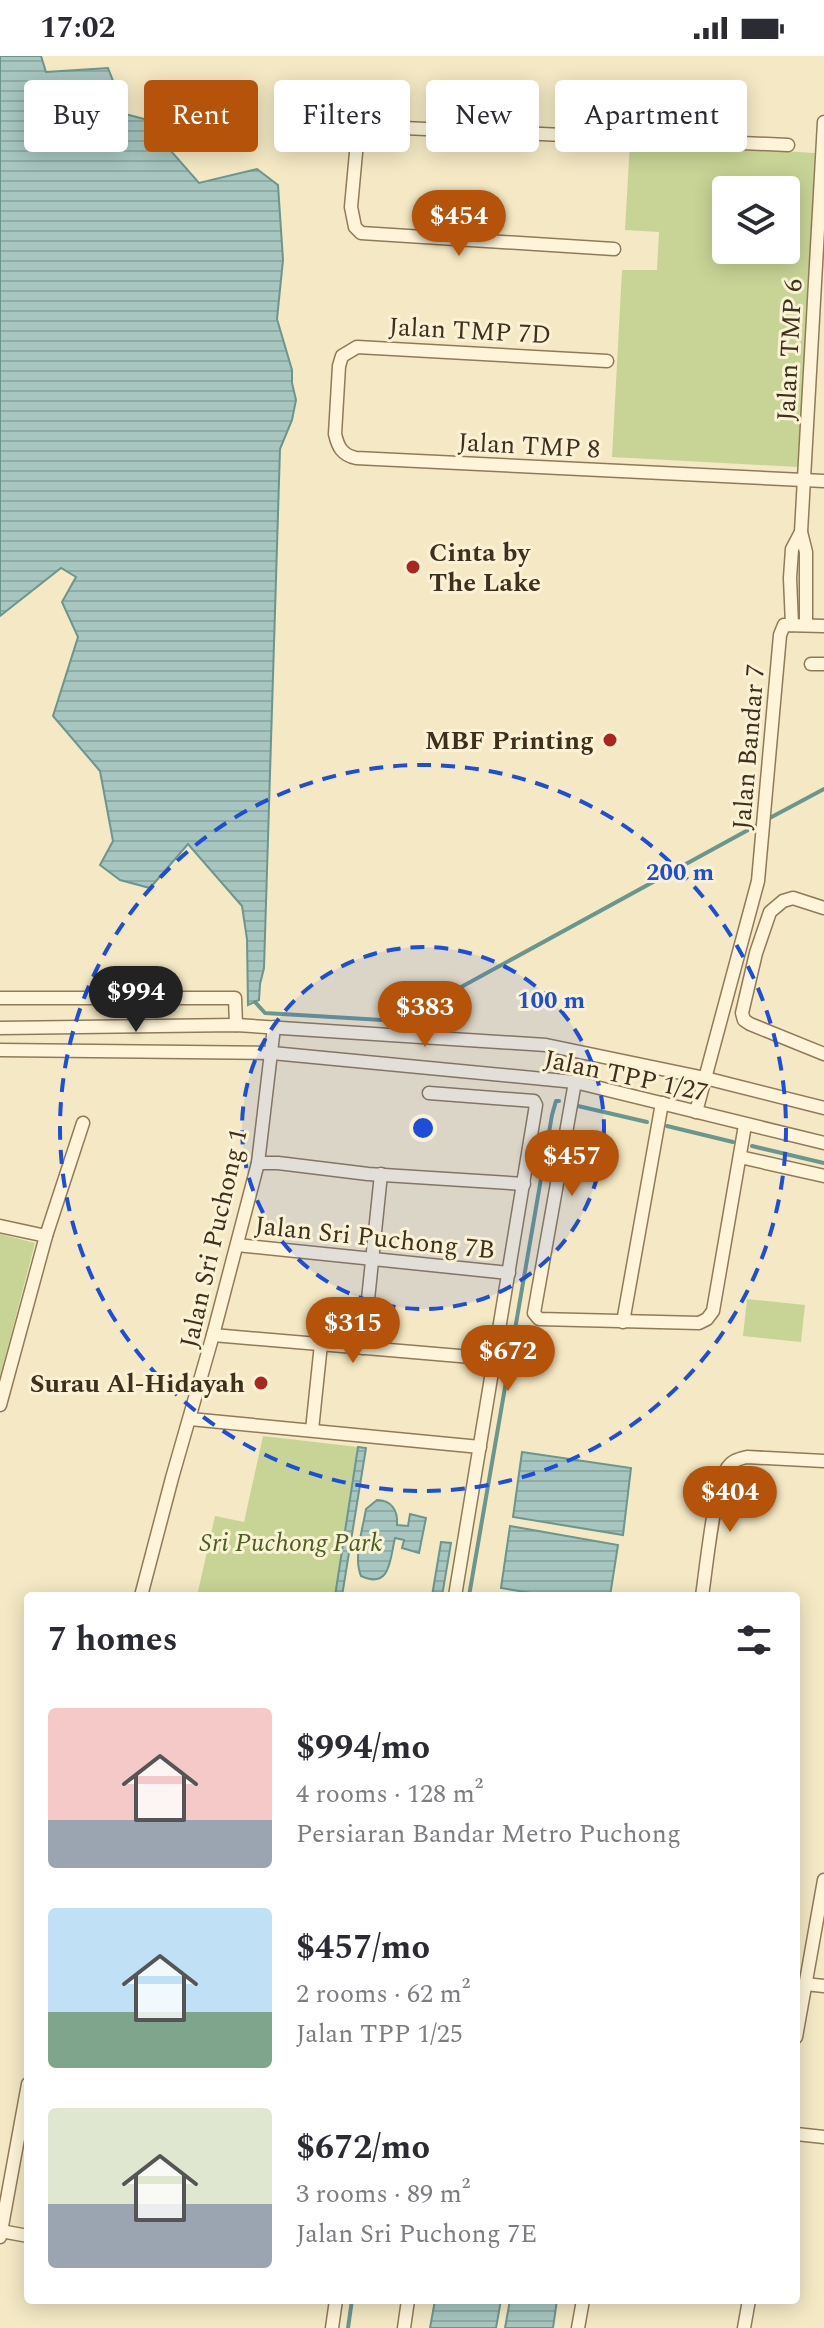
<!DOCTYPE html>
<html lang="en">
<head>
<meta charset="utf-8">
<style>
	:root { --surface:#fff; --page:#f7f7f7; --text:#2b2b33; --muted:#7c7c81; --accent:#b45309 }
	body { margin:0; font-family:Spectral,serif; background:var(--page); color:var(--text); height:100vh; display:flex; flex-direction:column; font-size:30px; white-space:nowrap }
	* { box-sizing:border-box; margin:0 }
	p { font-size:26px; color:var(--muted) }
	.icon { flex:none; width:44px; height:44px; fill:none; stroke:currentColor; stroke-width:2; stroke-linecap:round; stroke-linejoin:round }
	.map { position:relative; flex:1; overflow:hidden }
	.panel { position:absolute; left:24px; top:1536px; width:776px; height:712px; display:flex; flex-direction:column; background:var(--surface); border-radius:8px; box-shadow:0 4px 20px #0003 }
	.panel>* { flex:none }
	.banner { position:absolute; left:24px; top:24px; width:776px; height:72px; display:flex; gap:16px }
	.tools { position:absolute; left:712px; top:120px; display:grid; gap:16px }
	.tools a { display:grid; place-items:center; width:88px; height:88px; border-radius:8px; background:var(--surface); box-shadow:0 4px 20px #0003; font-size:40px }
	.price { position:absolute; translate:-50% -68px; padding:0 18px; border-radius:28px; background:var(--accent); color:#fff; font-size:26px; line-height:52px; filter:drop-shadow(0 2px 4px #0008) }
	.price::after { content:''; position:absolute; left:50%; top:48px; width:24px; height:18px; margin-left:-12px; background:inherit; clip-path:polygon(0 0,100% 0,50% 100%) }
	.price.active { background:#222; color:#fff }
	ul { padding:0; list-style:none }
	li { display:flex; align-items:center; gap:24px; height:200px; padding:0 24px }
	li span { display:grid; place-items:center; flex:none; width:224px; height:160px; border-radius:8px; color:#555 }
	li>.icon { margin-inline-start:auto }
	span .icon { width:96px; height:96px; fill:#fffc; stroke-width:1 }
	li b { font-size:34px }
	h2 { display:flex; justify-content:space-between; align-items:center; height:96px; padding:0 24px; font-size:34px }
	.chip { padding:0 28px; border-radius:8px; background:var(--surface); box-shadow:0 4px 20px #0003; font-size:28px; line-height:72px }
	.chip.active { background:var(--accent); color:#fff }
	.status { display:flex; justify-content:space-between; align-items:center; height:56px; padding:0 40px; background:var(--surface); direction:ltr }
	.status svg { height:22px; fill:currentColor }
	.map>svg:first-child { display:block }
	.park { fill:#c8d496; fill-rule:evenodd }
	.water { fill:url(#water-rules); stroke:#6b968e; stroke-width:2 }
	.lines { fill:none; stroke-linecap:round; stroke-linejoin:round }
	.stream { stroke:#6b968e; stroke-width:4 }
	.minor-casing { stroke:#917a57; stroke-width:15 }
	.minor { stroke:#fdf4d9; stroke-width:12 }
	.ring { fill:none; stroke:#1d4ed8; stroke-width:4; stroke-dasharray:14 10 }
	.poi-dot { fill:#a9271f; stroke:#faf2d5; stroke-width:3 }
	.labels { text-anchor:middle; stroke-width:6; stroke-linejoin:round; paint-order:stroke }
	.street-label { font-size:26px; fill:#3f301d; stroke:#faf2d5 }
	.poi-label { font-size:26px; font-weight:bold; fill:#3f301d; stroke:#faf2d5; text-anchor:end }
	.park-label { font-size:26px; font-style:italic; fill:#4b5f21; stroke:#faf2d5 }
	.centre { fill:#1d4ed8; stroke:#faf2d5; stroke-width:4 }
	.ring-label { font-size:24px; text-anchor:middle; font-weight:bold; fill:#1d4ed8; stroke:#faf2d5; stroke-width:6; stroke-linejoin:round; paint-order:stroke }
</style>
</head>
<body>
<div class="status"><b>17:02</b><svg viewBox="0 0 49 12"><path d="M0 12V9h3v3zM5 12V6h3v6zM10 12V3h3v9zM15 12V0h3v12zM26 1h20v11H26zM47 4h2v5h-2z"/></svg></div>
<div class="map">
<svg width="824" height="2272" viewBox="0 0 824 2272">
	<defs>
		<pattern id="water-rules" width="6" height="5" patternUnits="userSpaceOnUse" patternTransform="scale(2)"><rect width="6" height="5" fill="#a6c6bf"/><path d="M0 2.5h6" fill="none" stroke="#90aaa4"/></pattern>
	</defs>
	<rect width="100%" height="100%" fill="#f4e9c4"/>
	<!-- park -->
	<g class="park">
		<path d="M 630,86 L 815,97 L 798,411 L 612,401 L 622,214 L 657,214 L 659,176 L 625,174 ZM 726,134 L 786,134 L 786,194 L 726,194 Z"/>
		<path d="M 0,1178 L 35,1187 L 0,1321 Z"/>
		<path d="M 747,1243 L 805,1249 L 801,1286 L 743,1280 Z"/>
		<path d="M 263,1380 L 358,1391 L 335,1540 L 197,1540 L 215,1460 L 244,1466 Z"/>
	</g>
	<!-- water -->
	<g class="water">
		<path d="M 0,0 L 41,0 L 46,16 L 108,12 L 115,30 L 110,54 L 144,63 L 172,61 L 170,94 L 199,127 L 257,113 L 278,129 L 283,204 L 277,263 L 292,314 L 292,327 L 296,344 L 292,364 L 280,393 L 264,912 L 260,928 L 259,944 L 248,949 L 247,883 L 242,850 L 188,788 L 150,832 L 120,824 L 100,809 L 113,785 L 100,715 L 53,660 L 78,581 L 62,546 L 76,521 L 61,512 L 0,560 Z"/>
		<path d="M 358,1391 L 366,1392 L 342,1540 L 335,1540 Z"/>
		<path d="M 522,1396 L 631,1412 L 623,1479 L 513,1461 Z"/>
		<path d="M 377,1444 C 392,1444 398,1455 397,1469 L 408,1470 L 410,1458 L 426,1462 L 419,1497 L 402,1492 L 404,1484 L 395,1482 C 390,1502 391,1534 361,1520 C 353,1502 363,1472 366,1453 Z"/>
		<path d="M 510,1470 L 618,1489 L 610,1540 L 550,1540 L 501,1532 Z"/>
		<path d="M 441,1486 L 451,1487 L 442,1540 L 432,1540 Z"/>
		<path d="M 435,2244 L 501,2244 L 496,2272 L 430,2272 Z"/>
		<path d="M 510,2244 L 557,2244 L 553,2272 L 505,2272 Z"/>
	</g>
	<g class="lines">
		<!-- stream -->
		<g class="stream">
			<path d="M 766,764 L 824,733"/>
			<path d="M 255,946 L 265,957 L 399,965 L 759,768"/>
			<path d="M 578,1050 L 647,1066"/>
			<path d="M 667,1070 L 733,1086"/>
			<path d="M 752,1090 L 824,1107"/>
			<path d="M 469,1540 L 552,1059 L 556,1045 L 559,1045"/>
			<path d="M 348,2272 L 352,2244"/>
		</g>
		<defs>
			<g id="minor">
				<path d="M 614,193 L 361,177 L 355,171 L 351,151 L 358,75 L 363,71 L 381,71 L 788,89"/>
				<path d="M 607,305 L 357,291 L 342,300 L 339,310 L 335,378 C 338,391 342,399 356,402 L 824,425"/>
				<path d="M 792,569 L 790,522 L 792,493 L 801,476"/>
				<path d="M 806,569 L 806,496 L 801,476 L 824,66"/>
				<path d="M 811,608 L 824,608"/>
				<path d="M 824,852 L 793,842 L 783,845 L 770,856 L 756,897 L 742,957 L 744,964 L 750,968 L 824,998"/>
				<path d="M 0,942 L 235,942 L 236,969"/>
				<path d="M 0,972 L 236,969 L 546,989 L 705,1022 L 824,1052"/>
				<path d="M 0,994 L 272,997 L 575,1026 L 824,1087"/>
				<path d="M 575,1026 L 534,1257 L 539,1263 L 699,1267 L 707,1263 L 713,1255 L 745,1069"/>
				<path d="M 429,1037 L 534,1045 L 536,1049 L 455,1540"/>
				<path d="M 696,1056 L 758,825 L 780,579 L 784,569 L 824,570"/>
				<path d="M 740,1101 L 824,1120"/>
				<path d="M 258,1107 L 278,1107 L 368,1118 L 524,1128"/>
				<path d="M 0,1170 L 46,1180"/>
				<path d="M 237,1189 L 509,1217"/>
				<path d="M 623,1266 L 662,1047"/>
				<path d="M 213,1279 L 495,1303"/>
				<path d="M 363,1292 L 381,1118"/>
				<path d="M 0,1349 L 46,1180 L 83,1067"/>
				<path d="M 190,1363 L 480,1391"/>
				<path d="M 312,1374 L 321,1288"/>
				<path d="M 141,1540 L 172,1422 L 213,1279 L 258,1107 L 274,971"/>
				<path d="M 702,1540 C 706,1514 714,1432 726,1414 C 731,1405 738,1403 747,1401 L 824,1405"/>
				<path d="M 805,1928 L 824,1930"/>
				<path d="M 796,1981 L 824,1824"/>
				<path d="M 796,2078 L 824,2081"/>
				<path d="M 1,2175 L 28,2180"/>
				<path d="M 0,2181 L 28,2028"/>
				<path d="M 332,2272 L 336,2244"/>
				<path d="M 404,2272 L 408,2244"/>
				<path d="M 578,2272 L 583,2244"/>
				<path d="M 744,2272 L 749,2244"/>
			</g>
		</defs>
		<!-- minor casing -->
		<use href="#minor" class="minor-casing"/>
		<!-- minor -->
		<use href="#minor" class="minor"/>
	</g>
	<!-- distance rings -->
	<circle cx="423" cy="1072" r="181" fill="#1d4ed8" fill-opacity=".12"/>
	<g class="ring">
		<circle cx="423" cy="1072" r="181"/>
		<circle cx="423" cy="1072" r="363"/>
	</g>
	<!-- markers -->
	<g class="poi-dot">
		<circle cx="413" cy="511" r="8"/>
		<circle cx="610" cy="684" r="8"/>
		<circle cx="261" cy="1327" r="8"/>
	</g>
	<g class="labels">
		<!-- street labels -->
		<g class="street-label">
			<text transform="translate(470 274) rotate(3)" y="9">Jalan TMP 7D</text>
			<text transform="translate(789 294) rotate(-87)" y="9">Jalan TMP 6</text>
			<text transform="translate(529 389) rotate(3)" y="9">Jalan TMP 8</text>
			<text transform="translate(748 691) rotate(-85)" y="9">Jalan Bandar 7</text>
			<text transform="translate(626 1019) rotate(12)" y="9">Jalan TPP 1/27</text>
			<text transform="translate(375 1181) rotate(6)" y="9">Jalan Sri Puchong 7B</text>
			<text transform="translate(213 1182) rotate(-77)" y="9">Jalan Sri Puchong 1</text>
		</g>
		<!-- poi labels -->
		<g class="poi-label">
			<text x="429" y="505" text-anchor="start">Cinta by<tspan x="429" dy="30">The Lake</tspan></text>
			<text x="594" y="693">MBF Printing</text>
			<text x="245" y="1336">Surau Al-Hidayah</text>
		</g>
		<!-- park labels -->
		<g class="park-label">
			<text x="291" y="1495">Sri Puchong Park</text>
		</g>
	</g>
	<circle cx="423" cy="1072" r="12" class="centre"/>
	<g class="ring-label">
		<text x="680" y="824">200 m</text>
		<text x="551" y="952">100 m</text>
	</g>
</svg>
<div class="tools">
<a><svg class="icon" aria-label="layers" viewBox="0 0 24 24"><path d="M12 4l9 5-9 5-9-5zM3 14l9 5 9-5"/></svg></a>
</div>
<b class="price" style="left:459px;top:202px">$454</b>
<b class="price active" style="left:136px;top:978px">$994</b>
<b class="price" style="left:425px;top:993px">$383</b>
<b class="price" style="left:572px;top:1142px">$457</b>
<b class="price" style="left:353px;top:1309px">$315</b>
<b class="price" style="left:508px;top:1337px">$672</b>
<b class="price" style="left:730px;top:1478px">$404</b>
<div class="banner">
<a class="chip">Buy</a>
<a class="chip active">Rent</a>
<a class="chip">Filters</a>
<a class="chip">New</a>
<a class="chip">Apartment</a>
</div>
<section class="panel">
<h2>7 homes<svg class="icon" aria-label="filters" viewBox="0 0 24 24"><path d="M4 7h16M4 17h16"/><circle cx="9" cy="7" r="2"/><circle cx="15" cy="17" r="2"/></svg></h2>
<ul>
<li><span style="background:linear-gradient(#f6c9c9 70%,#9aa5b1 0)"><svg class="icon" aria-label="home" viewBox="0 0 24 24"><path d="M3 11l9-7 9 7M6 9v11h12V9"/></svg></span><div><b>$994/mo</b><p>4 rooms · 128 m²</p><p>Persiaran Bandar Metro Puchong</p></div></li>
<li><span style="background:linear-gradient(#bfe0f5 65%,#7fa58c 0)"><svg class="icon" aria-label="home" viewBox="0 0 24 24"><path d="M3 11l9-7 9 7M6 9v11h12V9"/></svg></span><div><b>$457/mo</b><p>2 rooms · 62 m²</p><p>Jalan TPP 1/25</p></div></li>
<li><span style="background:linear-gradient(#dfe7d0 60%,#9aa5b1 0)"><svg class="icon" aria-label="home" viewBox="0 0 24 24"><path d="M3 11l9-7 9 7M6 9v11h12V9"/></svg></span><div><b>$672/mo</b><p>3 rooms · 89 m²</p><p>Jalan Sri Puchong 7E</p></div></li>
</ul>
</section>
</div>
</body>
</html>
